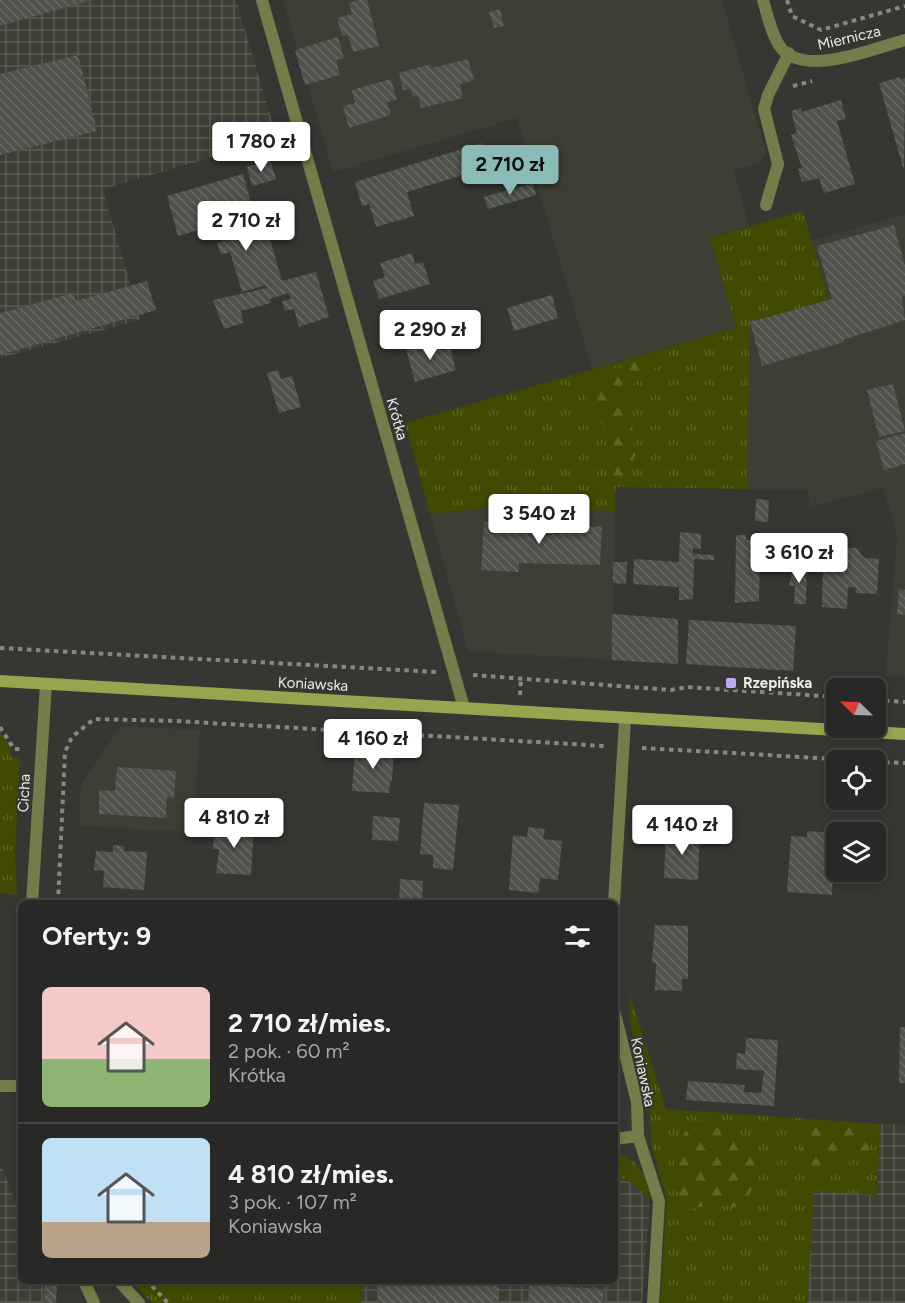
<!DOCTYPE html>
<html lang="pl">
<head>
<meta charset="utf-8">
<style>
	:root { --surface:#282926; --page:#30312e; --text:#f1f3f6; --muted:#a5a6a7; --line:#444543; --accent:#8bbbb9 }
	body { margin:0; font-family:Figtree,sans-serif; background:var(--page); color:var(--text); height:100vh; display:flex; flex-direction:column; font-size:22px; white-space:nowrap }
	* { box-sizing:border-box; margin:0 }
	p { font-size:20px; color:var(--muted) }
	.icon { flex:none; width:33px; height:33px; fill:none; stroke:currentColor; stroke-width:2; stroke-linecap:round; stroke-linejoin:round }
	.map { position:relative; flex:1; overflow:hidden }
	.sheet { position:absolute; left:18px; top:900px; width:600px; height:384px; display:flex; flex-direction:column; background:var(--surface); border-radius:9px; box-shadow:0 3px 9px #0003,0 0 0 2px var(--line) }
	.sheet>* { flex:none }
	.needle { width:39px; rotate:293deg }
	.controls { position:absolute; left:826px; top:678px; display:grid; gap:12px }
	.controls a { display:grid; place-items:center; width:60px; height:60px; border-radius:9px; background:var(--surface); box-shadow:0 3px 9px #0003,0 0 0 2px var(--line); font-size:30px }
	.price { position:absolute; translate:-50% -51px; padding:0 14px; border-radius:6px; background:#fff; color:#222; font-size:20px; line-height:39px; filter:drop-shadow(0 2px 3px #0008) }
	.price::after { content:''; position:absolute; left:50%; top:36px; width:18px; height:14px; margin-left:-9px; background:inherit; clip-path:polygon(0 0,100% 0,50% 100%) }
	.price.active { background:var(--accent); color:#111 }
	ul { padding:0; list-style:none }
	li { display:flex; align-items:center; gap:18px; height:150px; padding:0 24px }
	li+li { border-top:2px solid var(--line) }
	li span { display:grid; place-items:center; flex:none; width:168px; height:120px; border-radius:9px; color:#555 }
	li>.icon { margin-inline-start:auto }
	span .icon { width:72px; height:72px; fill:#fffc; stroke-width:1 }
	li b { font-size:26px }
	h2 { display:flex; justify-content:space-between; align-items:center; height:72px; padding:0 24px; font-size:26px }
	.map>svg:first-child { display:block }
	.built { fill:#3d3f34 }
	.industrial { fill:url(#industrial-grid) }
	.grass { fill:url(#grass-tufts) }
	.forest { fill:url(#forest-firs) }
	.building { fill:url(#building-back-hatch) }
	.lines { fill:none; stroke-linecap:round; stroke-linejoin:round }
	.path { stroke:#878884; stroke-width:4; stroke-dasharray:4.5 4.5; stroke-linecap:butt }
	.lane { stroke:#737d49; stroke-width:12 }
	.street { stroke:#737d49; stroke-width:12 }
	.secondary { stroke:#96a54e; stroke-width:12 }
	.poi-dot { fill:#bfa9f4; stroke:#363732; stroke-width:2 }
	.labels { text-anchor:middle; stroke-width:4.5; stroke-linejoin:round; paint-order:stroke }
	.street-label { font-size:15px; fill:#ebece9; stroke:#363732 }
	.poi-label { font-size:15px; font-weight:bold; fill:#ebece9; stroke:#363732; text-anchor:start }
</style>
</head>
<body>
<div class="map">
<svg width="905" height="1303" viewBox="0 0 905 1303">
	<defs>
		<pattern id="industrial-grid" width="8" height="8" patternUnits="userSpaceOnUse" patternTransform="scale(1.5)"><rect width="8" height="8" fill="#3d3f34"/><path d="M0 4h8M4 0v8" fill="none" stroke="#595b51"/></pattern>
		<pattern id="grass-tufts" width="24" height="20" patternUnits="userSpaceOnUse" patternTransform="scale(1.5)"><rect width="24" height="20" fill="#414a00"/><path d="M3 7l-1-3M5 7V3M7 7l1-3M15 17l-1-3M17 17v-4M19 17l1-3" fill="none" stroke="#5d6425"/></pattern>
		<pattern id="forest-firs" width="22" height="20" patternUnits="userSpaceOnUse" patternTransform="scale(1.5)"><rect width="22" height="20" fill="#414a00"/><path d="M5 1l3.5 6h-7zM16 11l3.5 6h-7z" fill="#5d6425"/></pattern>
		<pattern id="building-back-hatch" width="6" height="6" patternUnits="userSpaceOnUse" patternTransform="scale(1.5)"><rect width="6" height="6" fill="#4f514b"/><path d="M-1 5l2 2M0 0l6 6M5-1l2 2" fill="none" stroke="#686a65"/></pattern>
	</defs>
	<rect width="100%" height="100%" fill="#363732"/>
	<!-- built -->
	<g class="built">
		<path d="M 283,0 L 722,0 L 766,153 L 760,163 L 734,170 L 749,226 L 710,238 L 736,328 L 592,369 L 517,118 L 333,172 Z"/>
		<path d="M 905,214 L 905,677 L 886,676 L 897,535 L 883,487 L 809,508 L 808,489 L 747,489 L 750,322 L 829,300 L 812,241 Z"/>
		<path d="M 494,507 L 615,511 L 612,660 L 468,651 L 430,514 Z"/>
		<path d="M 121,726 L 200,730 L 193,832 L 79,826 L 81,785 Z"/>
	</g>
	<!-- industrial -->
	<g class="industrial">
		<path d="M 0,0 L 236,0 L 277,138 L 103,189 L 140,320 L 0,358 Z"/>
		<path d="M 880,1124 L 905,1125 L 905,1303 L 807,1303 L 814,1191 L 877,1194 Z"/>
		<path d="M 0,1163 L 21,1215 L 21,1281 L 56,1281 L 56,1303 L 0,1303 Z"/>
		<path d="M 615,1178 L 627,1179 L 650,1201 L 642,1303 L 361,1303 L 362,1281 L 615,1281 Z"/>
	</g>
	<!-- grass -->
	<g class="grass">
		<path d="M 803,211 L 829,300 L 750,323 L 747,489 L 616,487 L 615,511 L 494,507 L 430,514 L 405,423 L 736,328 L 710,238 Z"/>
		<path d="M 0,732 L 10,744 L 11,757 L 20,758 L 15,850 L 17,895 L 0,893 Z"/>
		<path d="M 630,995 L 666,1109 L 880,1124 L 877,1195 L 814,1191 L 807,1303 L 660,1303 L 667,1199 L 651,1144 L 649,1102 L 629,1017 Z"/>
		<path d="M 615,1153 C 639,1158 648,1178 650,1201 L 627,1179 L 615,1178 Z"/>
		<path d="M 132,1281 L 362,1281 L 361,1303 L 152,1303 Z"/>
	</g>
	<!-- forest -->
	<g class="forest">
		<path d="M 659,356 L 660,364 L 629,387 L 625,407 L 633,430 L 635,455 L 629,473 L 618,478 L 613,475 L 611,434 L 585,405 C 596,366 624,367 659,356 Z"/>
		<path d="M 697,1120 C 725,1124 750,1131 755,1163 C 758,1183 752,1193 737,1207 L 712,1205 L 687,1209 C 668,1184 670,1138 697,1120 Z"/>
		<path d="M 839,1125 L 864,1132 C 870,1144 872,1153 863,1164 L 859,1153 L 851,1149 C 831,1158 828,1169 805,1174 L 797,1157 L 812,1126 Z"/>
	</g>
	<!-- building -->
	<g class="building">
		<path d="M 0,0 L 89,0 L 89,1 L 0,26 Z"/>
		<path d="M 359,0 L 367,0 L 379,46 L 353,52 L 348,35 L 342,36 L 337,18 L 352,14 L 349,3 Z"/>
		<path d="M 500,9 L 504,26 L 494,28 L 489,12 Z"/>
		<path d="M 338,37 L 344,58 L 336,60 L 340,75 L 305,85 L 295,50 Z"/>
		<path d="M 78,55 L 97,131 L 0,155 L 0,74 Z"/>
		<path d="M 468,59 L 474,80 L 460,84 L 463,98 L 421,108 L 418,96 L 413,97 L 410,89 L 403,90 L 399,73 L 430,64 L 431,68 Z"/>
		<path d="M 900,77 L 900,80 L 905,78 L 904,171 L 879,83 Z"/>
		<path d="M 391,79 L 397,100 L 387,102 L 391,115 L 349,128 L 343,106 L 355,103 L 352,90 Z"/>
		<path d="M 841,100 L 846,119 L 837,121 L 855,184 L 824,193 L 819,178 L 802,182 L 798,169 L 802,168 L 791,135 L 797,133 L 791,111 L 801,108 L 802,112 Z"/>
		<path d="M 482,143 L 489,167 L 407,192 L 414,216 L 376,227 L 369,204 L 362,206 L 355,182 Z"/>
		<path d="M 270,160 L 276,179 L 252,186 L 247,167 Z"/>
		<path d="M 243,174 L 255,217 L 263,215 L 282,281 L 316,272 L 329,317 L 299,327 L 294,309 L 285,311 L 282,301 L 291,299 L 289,293 L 270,299 L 271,303 L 241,311 L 243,323 L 224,329 L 213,300 L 267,288 L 266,285 L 242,292 L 230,252 L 221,255 L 217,243 L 227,240 L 222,223 L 178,236 L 167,196 Z"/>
		<path d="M 533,183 L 536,195 L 488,209 L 484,197 Z"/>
		<path d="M 894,225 L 905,266 L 905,296 L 902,297 L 905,320 L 843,340 L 844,342 L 762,366 L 750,322 L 832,299 L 817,246 Z"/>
		<path d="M 412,253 L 415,264 L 423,262 L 430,284 L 379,299 L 373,281 L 385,277 L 380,263 Z"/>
		<path d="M 147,281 L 156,310 L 0,355 L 0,313 L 73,293 L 76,301 Z"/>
		<path d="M 552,295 L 558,318 L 514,331 L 507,308 Z"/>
		<path d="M 437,340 L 441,351 L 450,348 L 456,370 L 415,382 L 406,349 Z"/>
		<path d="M 278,370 L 281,379 L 292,376 L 301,407 L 279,413 L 267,373 Z"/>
		<path d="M 893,384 L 905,431 L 879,437 L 867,390 Z"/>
		<path d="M 905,433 L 905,464 L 884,470 L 876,441 Z"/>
		<path d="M 756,499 L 769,500 L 768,522 L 755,521 Z"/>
		<path d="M 484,522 L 602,527 L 600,565 L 519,563 L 519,572 L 481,570 Z"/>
		<path d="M 680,532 L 701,534 L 701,549 L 693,548 L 693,554 L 714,555 L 714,560 L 694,559 L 693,599 L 679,600 L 679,587 L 633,584 L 634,559 L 679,562 Z"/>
		<path d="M 736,535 L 746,535 L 746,540 L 760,540 L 759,601 L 735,603 Z"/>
		<path d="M 826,546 L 856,548 L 864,558 L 879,559 L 877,594 L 855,593 L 856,588 L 848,587 L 847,609 L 822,607 L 823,556 L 825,556 Z"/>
		<path d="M 613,562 L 627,562 L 626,584 L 613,583 Z"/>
		<path d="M 793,566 L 807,566 L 806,604 L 794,604 L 795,586 L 789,586 Z"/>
		<path d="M 899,589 L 905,590 L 905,615 L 897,614 Z"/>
		<path d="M 612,614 L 678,619 L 678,664 L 612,660 Z"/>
		<path d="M 689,620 L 796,626 L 793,671 L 686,664 Z"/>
		<path d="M 355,746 L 394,749 L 392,781 L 390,781 L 389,793 L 352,791 Z"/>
		<path d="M 117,767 L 176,771 L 174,798 L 167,797 L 166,818 L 99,814 L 99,790 L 115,791 Z"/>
		<path d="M 424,803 L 459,805 L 453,870 L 433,868 L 433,855 L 420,854 Z"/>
		<path d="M 373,816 L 400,818 L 398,841 L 372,840 Z"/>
		<path d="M 215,824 L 254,827 L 251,875 L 216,873 L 219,849 L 213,849 Z"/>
		<path d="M 528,827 L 545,829 L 543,839 L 562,841 L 558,880 L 540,878 L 538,893 L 509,890 L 513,835 L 527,837 Z"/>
		<path d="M 666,831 L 700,833 L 698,880 L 664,878 Z"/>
		<path d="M 807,831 L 835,833 L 832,895 L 787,892 L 791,836 L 807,837 Z"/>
		<path d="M 113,845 L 124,846 L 124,851 L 147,852 L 144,890 L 103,887 L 104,871 L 94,870 L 96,851 L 113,852 Z"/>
		<path d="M 400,879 L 423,881 L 422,903 L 399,903 Z"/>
		<path d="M 655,925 L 688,926 L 688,979 L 682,979 L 682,991 L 655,990 L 656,963 L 652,962 Z"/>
		<path d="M 900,1027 L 905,1027 L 905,1083 L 899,1083 Z"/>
		<path d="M 746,1038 L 778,1040 L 774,1106 L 686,1100 L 688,1081 L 745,1085 L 744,1092 L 761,1093 L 764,1071 L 736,1069 L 737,1053 L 745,1054 Z"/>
		<path d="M 379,1281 L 499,1285 L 498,1303 L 378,1303 Z"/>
		<path d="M 45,1283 L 57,1284 L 56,1303 L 44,1303 Z"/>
		<path d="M 529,1285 L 604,1289 L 603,1303 L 528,1303 Z"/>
	</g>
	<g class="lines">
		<!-- path -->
		<g class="path">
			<path d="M 787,0 L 792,16 L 821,30 L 905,6"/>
			<path d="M 793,86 L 812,81"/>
			<path d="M 0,648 L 436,672"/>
			<path d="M 473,675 L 671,690 L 687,687 L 837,697"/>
			<path d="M 520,695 L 521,678"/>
			<path d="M 876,700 L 905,702"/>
			<path d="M 0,727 L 14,749 L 23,749"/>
			<path d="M 642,748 L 854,760"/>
			<path d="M 876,762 L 905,763"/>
			<path d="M 58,903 L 65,752 L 72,737 L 94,719 L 176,721 L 605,746"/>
			<path d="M 152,1286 L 168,1303"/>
		</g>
		<!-- lane -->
		<g class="lane">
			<path d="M 766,205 L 778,164 L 764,109 L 768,95 L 789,53"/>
			<path d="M 0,1086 L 21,1086"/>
		</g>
		<!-- street -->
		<g class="street">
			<path d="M 262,0 L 464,708"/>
			<path d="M 763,0 C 767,14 772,36 781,48 C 806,78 874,48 905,40"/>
			<path d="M 32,903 L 46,684"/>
			<path d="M 614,903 L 625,720"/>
			<path d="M 615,1014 L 637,1102 L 638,1136 L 659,1201 L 653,1303"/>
			<path d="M 615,1139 L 638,1136"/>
			<path d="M 84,1281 L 94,1303"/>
			<path d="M 119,1281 L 139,1303"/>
		</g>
		<!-- secondary -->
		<path class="secondary" d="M 0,681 L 905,734"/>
	</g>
	<!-- markers -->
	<rect class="poi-dot" x="725" y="677" width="12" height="12" rx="3"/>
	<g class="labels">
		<!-- street labels -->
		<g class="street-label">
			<text transform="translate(849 38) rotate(-13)" y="5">Miernicza</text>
			<text transform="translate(397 419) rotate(74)" y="5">Krótka</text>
			<text transform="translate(313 684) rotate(3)" y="5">Koniawska</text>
			<text transform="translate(24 793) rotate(-87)" y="5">Cicha</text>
			<text transform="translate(643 1072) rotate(78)" y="5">Koniawska</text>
		</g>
		<!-- poi labels -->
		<g class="poi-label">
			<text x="743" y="688">Rzepińska</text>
		</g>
	</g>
</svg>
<div class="controls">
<a><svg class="needle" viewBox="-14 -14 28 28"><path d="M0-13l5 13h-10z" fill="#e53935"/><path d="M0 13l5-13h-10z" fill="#a5a6a7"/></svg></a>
<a><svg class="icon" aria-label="locate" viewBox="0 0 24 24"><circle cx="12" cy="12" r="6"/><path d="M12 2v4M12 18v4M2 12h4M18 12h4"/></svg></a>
<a><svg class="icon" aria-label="layers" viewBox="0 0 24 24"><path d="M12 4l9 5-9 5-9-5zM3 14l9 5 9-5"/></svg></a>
</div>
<b class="price" style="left:261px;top:173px">1 780 zł</b>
<b class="price active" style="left:510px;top:196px">2 710 zł</b>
<b class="price" style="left:246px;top:252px">2 710 zł</b>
<b class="price" style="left:430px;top:361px">2 290 zł</b>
<b class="price" style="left:539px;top:545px">3 540 zł</b>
<b class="price" style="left:799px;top:584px">3 610 zł</b>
<b class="price" style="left:373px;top:770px">4 160 zł</b>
<b class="price" style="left:234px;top:849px">4 810 zł</b>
<b class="price" style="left:682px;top:856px">4 140 zł</b>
<section class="sheet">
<h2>Oferty: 9<svg class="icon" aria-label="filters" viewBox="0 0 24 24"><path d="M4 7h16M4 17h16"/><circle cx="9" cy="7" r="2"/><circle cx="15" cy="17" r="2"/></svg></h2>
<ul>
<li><span style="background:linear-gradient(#f6c9c9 60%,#8fb573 0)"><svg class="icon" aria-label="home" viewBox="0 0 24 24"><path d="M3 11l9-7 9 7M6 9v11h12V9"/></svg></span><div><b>2 710 zł/mies.</b><p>2 pok. · 60 m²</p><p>Krótka</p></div></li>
<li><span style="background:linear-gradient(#bfe0f5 70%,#b9a48a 0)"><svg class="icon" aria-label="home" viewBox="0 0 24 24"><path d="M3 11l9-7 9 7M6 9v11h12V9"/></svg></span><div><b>4 810 zł/mies.</b><p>3 pok. · 107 m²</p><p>Koniawska</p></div></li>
</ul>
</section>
</div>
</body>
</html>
